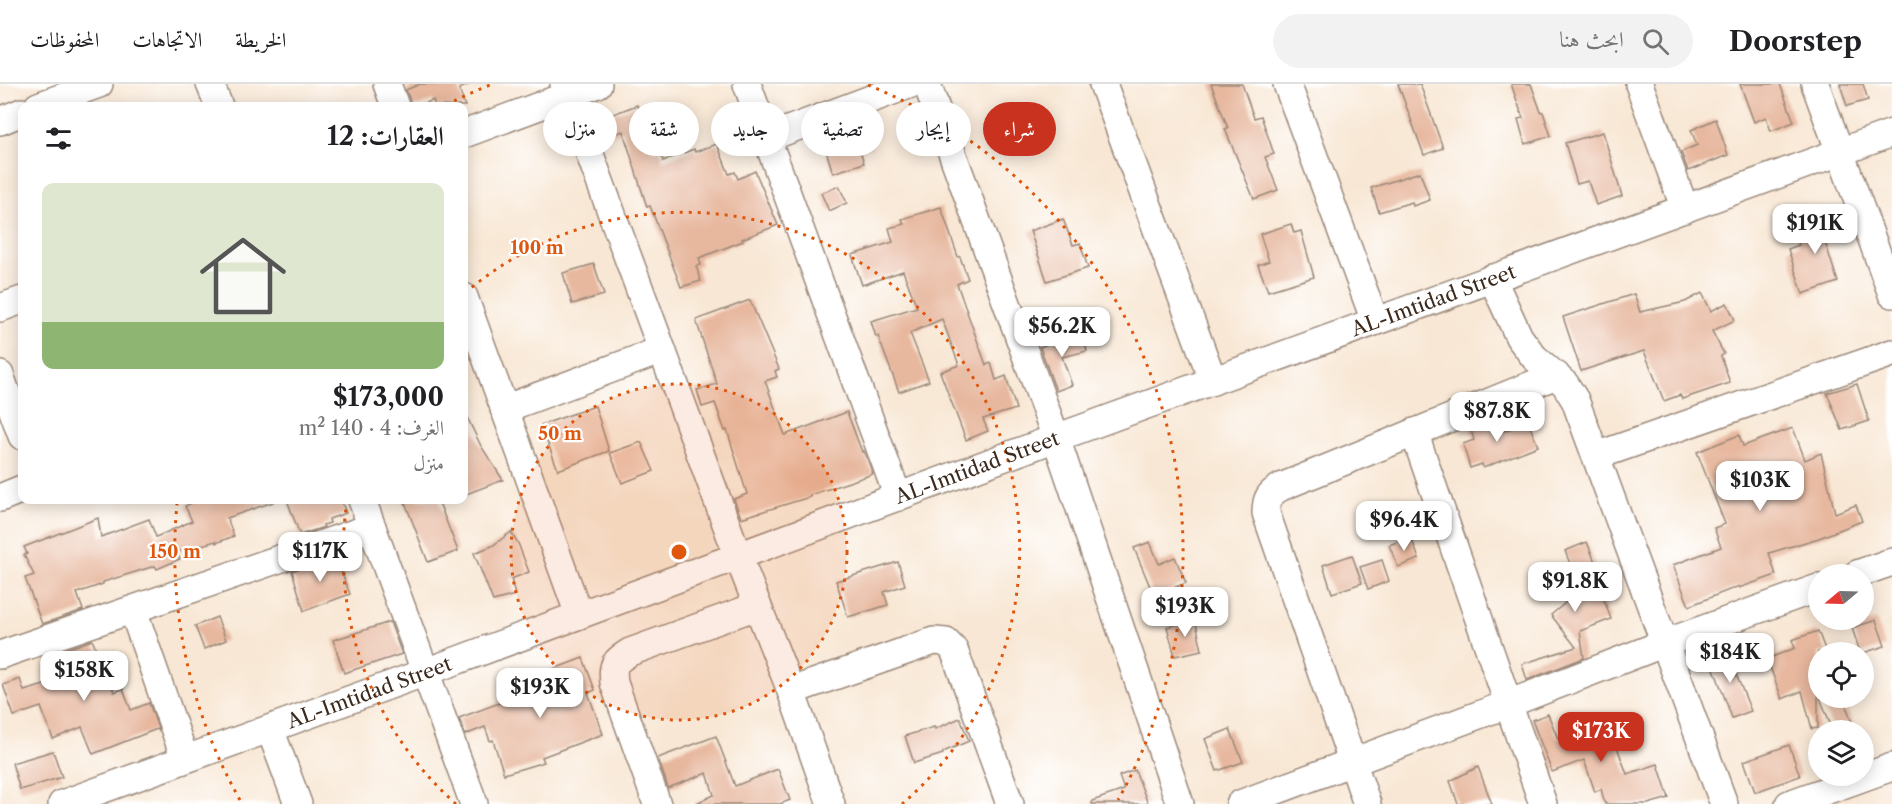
<!DOCTYPE html>
<html lang="ar">
<head>
<meta charset="utf-8">
<style>
	:root { --surface:#fff; --page:#f2f2f2; --text:#202124; --muted:#757577; --line:#e0e0e0; --accent:#c8321e }
	body { margin:0; font-family:"Libre Caslon Text",Amiri,serif; background:var(--page); color:var(--text); direction:rtl; height:100vh; display:flex; flex-direction:column; font-size:22px; white-space:nowrap }
	* { box-sizing:border-box; margin:0 }
	p { font-size:20px; color:var(--muted) }
	.icon { flex:none; width:33px; height:33px; fill:none; stroke:currentColor; stroke-width:2; stroke-linecap:round; stroke-linejoin:round }
	.map { position:relative; flex:1; overflow:hidden; direction:ltr }
	.drawer { position:absolute; left:18px; top:18px; width:450px; height:402px; display:flex; flex-direction:column; background:var(--surface); border-radius:12px; box-shadow:0 3px 15px #0003; direction:rtl }
	.drawer>* { flex:none }
	.banner { position:absolute; left:486px; top:18px; width:570px; height:54px; direction:rtl; display:flex; gap:12px }
	.needle { width:39px; rotate:251deg }
	.controls { position:absolute; left:1808px; top:480px; display:grid; gap:12px }
	.controls a { display:grid; place-items:center; width:66px; height:66px; border-radius:50%; background:var(--surface); box-shadow:0 3px 15px #0003; font-size:30px }
	.price { position:absolute; translate:-50% -51px; padding:0 14px; border-radius:12px; background:#fff; color:#222; font-size:20px; line-height:39px; filter:drop-shadow(0 2px 3px #0008) }
	.price::after { content:''; position:absolute; left:50%; top:36px; width:18px; height:14px; margin-left:-9px; background:inherit; clip-path:polygon(0 0,100% 0,50% 100%) }
	.price.on { background:var(--accent); color:#fff }
	ul { padding:0; list-style:none }
	li { display:grid; align-content:center; gap:12px; height:318px; padding:0 24px }
	li+li { border-top:2px solid var(--line) }
	li span { display:grid; place-items:center; height:186px; border-radius:12px; color:#555 }
	li>.icon { margin-inline-start:auto }
	span .icon { width:108px; height:108px; fill:#fffc; stroke-width:1 }
	li b { font-size:26px }
	h2 { display:flex; justify-content:space-between; align-items:center; height:72px; padding:0 24px; font-size:26px }
	.pill { padding:0 21px; border-radius:27px; background:var(--surface); box-shadow:0 3px 15px #0003; font-size:21px; line-height:54px }
	.pill.on { background:var(--accent); color:#fff }
	header { display:flex; align-items:center; gap:36px; box-sizing:border-box; height:84px; padding:0 30px; background:var(--surface); border-bottom:2px solid var(--line) }
	header strong { font-size:28px }
	nav { display:flex; gap:33px; margin-inline-start:auto; font-size:21px }
	.search { width:420px; height:54px; background:var(--page); display:flex; align-items:center; gap:15px; box-sizing:border-box; padding:0 21px; border-radius:33px; color:var(--muted); font-size:22px }
	.map>svg:first-child { display:block }
	.building { fill:#e7b79e }
	.lines { fill:none; stroke-linecap:round; stroke-linejoin:round }
	.minor-casing { stroke:#9a8879; stroke-width:30 }
	.minor { stroke:#fff; stroke-width:27 }
	.ring { fill:none; stroke:#df570d; stroke-width:3; stroke-dasharray:3 6 }
	.labels { text-anchor:middle; stroke-width:4.5; stroke-linejoin:round; paint-order:stroke }
	.street-label { font-size:20px; fill:#3b2a1e; stroke:#fff }
	.centre { fill:#df570d; stroke:#fff; stroke-width:3 }
	.ring-label { font-size:18px; text-anchor:middle; font-weight:bold; fill:#df570d; stroke:#fff; stroke-width:4.5; stroke-linejoin:round; paint-order:stroke }
</style>
</head>
<body>
<header>
<strong>Doorstep</strong>
<div class="search"><svg class="icon" aria-label="search" viewBox="0 0 24 24"><circle cx="10" cy="10" r="6"/><path d="M15 15l6 6"/></svg>ابحث هنا</div>
<nav><a>الخريطة</a><a>الاتجاهات</a><a>المحفوظات</a></nav>
</header>
<div class="map">
<svg width="1892" height="720" viewBox="0 0 1892 720">
	<rect width="100%" height="100%" fill="#fff"/>
	<filter id="ink" filterUnits="userSpaceOnUse"><feTurbulence type="fractalNoise" baseFrequency=".0167" numOctaves="2"/><feDisplacementMap in="SourceGraphic" scale="12" xChannelSelector="R" yChannelSelector="G"/><feConvolveMatrix kernelMatrix="1 2 1 2 8 2 1 2 1" color-interpolation-filters="sRGB"/></filter>
	<filter id="wash" filterUnits="userSpaceOnUse"><feTurbulence type="fractalNoise" baseFrequency=".008" numOctaves="4" result="noise"/><feDisplacementMap in="SourceGraphic" scale="24" xChannelSelector="R" yChannelSelector="G"/><feGaussianBlur stdDeviation="1.35" result="paint"/><feColorMatrix in="noise" values="0 0 0 0 0 0 0 0 0 0 0 0 0 0 0 0 0 1.4 0 .05"/><feComposite in="paint" operator="in"/></filter>
	<g filter="url(#wash)">
		<rect width="100%" height="100%" fill="#f8e7d4"/>
		<g id="blocks">
			<!-- building -->
			<g class="building">
				<path d="M 420,0 L 470,0 L 459,5 L 465,22 L 435,22 L 433,16 L 419,22 L 412,22 L 406,6 Z"/>
				<path d="M 1211,0 L 1242,0 L 1254,34 L 1261,32 L 1274,70 L 1265,73 L 1278,106 L 1254,115 L 1225,45 L 1228,44 Z"/>
				<path d="M 1398,0 L 1420,0 L 1443,64 L 1424,71 Z"/>
				<path d="M 1511,0 L 1531,0 L 1541,28 L 1543,28 L 1551,52 L 1525,60 L 1518,35 L 1523,34 Z"/>
				<path d="M 1740,0 L 1780,0 L 1794,38 L 1771,47 L 1766,33 L 1754,38 Z"/>
				<path d="M 1840,0 L 1863,0 L 1868,16 L 1847,22 Z"/>
				<path d="M 637,21 L 655,67 L 660,66 L 663,77 L 694,65 L 695,68 L 717,60 L 729,90 L 735,88 L 738,95 L 755,87 L 778,141 L 742,155 L 743,157 L 699,174 L 701,181 L 696,182 L 701,197 L 681,203 L 650,122 L 647,123 L 623,47 L 607,53 L 600,35 Z"/>
				<path d="M 1716,35 L 1728,71 L 1688,87 L 1681,68 L 1697,61 L 1691,46 Z"/>
				<path d="M 867,44 L 872,63 L 860,67 L 864,79 L 833,89 L 823,57 Z"/>
				<path d="M 1603,48 L 1622,112 L 1596,121 L 1588,97 L 1577,100 L 1565,59 Z"/>
				<path d="M 1420,88 L 1430,116 L 1413,122 L 1412,118 L 1379,128 L 1371,104 Z"/>
				<path d="M 839,102 L 847,119 L 829,127 L 821,109 Z"/>
				<path d="M 941,123 L 958,173 L 960,173 L 968,195 L 957,200 L 986,281 L 991,279 L 996,296 L 1006,292 L 1016,325 L 983,335 L 988,347 L 966,356 L 940,288 L 959,281 L 942,235 L 910,249 L 929,297 L 899,308 L 878,252 L 876,253 L 871,237 L 917,223 L 903,187 L 862,201 L 852,171 L 893,158 L 889,144 L 904,140 L 902,135 Z"/>
				<path d="M 1836,131 L 1842,149 L 1824,155 L 1838,198 L 1803,210 L 1788,165 L 1799,161 L 1794,145 Z"/>
				<path d="M 1063,135 L 1073,161 L 1080,159 L 1088,184 L 1047,197 L 1030,147 Z"/>
				<path d="M 1291,140 L 1294,149 L 1301,147 L 1314,193 L 1268,207 L 1258,181 L 1269,177 L 1260,150 Z"/>
				<path d="M 594,180 L 604,211 L 572,220 L 563,189 Z"/>
				<path d="M 1702,209 L 1711,227 L 1727,219 L 1735,236 L 1712,247 L 1724,270 L 1721,272 L 1730,299 L 1682,315 L 1680,311 L 1664,317 L 1644,267 L 1581,287 L 1563,233 L 1634,210 L 1640,228 L 1685,218 Z"/>
				<path d="M 750,216 L 779,285 L 775,287 L 777,293 L 765,297 L 785,351 L 847,328 L 862,368 L 864,367 L 873,390 L 810,411 L 810,413 L 741,434 L 734,415 L 747,410 L 727,346 L 725,347 L 715,319 L 702,323 L 697,306 L 717,300 L 696,236 Z"/>
				<path d="M 1082,247 L 1087,267 L 1062,273 L 1072,301 L 1056,307 L 1040,263 Z"/>
				<path d="M 1857,300 L 1869,337 L 1842,346 L 1827,309 Z"/>
				<path d="M 595,322 L 609,367 L 558,386 L 541,341 Z"/>
				<path d="M 464,327 L 481,362 L 503,396 L 464,411 Z"/>
				<path d="M 1496,333 L 1501,348 L 1528,338 L 1538,362 L 1483,384 L 1482,380 L 1470,384 L 1463,360 L 1474,356 L 1470,343 Z"/>
				<path d="M 1793,344 L 1805,376 L 1821,369 L 1835,429 L 1856,421 L 1862,437 L 1819,454 L 1769,469 L 1776,491 L 1739,504 L 1739,502 L 1689,522 L 1673,481 L 1721,463 L 1714,444 L 1725,440 L 1697,368 L 1739,351 L 1743,362 Z"/>
				<path d="M 641,358 L 654,387 L 622,399 L 610,369 Z"/>
				<path d="M 198,416 L 272,416 L 273,418 L 227,434 L 234,452 L 216,459 L 216,457 L 176,468 L 180,475 L 157,485 L 155,482 L 103,498 L 103,500 L 77,509 L 83,526 L 42,540 L 25,494 L 34,491 L 24,471 L 27,470 L 24,463 L 98,434 L 101,453 L 149,435 L 156,453 L 192,437 L 185,422 Z"/>
				<path d="M 287,416 L 341,416 L 346,429 L 329,435 L 330,439 L 323,441 L 324,443 L 300,451 Z"/>
				<path d="M 404,416 L 438,416 L 458,467 L 428,478 Z"/>
				<path d="M 511,448 L 518,459 L 529,488 L 511,495 L 515,511 L 493,517 L 474,469 L 492,462 Z"/>
				<path d="M 1411,453 L 1419,475 L 1398,483 L 1389,461 Z"/>
				<path d="M 1150,458 L 1159,480 L 1175,473 L 1186,499 L 1154,512 L 1134,464 Z"/>
				<path d="M 1587,458 L 1599,488 L 1594,489 L 1611,535 L 1580,547 L 1584,574 L 1527,596 L 1522,580 L 1576,563 L 1551,531 L 1572,513 L 1582,510 L 1565,467 Z"/>
				<path d="M 1352,471 L 1362,499 L 1332,509 L 1323,481 Z"/>
				<path d="M 335,472 L 350,510 L 304,527 L 292,487 Z"/>
				<path d="M 1382,476 L 1389,497 L 1368,505 L 1360,483 Z"/>
				<path d="M 898,478 L 905,501 L 884,508 L 888,521 L 848,533 L 836,497 Z"/>
				<path d="M 217,533 L 226,556 L 204,565 L 195,542 Z"/>
				<path d="M 1195,535 L 1202,566 L 1175,572 L 1167,543 Z"/>
				<path d="M 1876,536 L 1885,562 L 1863,569 L 1860,568 L 1852,544 Z"/>
				<path d="M 390,538 L 402,570 L 344,589 L 333,556 Z"/>
				<path d="M 1818,547 L 1826,568 L 1818,568 L 1818,644 L 1812,645 L 1802,607 L 1782,615 L 1767,575 L 1795,564 L 1792,556 Z"/>
				<path d="M 92,556 L 108,590 L 114,608 L 123,605 L 131,626 L 149,619 L 159,647 L 157,645 L 93,670 L 82,643 L 53,655 L 41,623 L 14,632 L 3,601 L 20,595 L 24,607 L 68,594 L 59,568 Z"/>
				<path d="M 1726,565 L 1751,627 L 1732,634 L 1709,571 Z"/>
				<path d="M 583,574 L 595,606 L 588,609 L 603,650 L 542,673 L 544,678 L 504,690 L 493,656 L 490,657 L 485,643 L 465,651 L 459,634 L 555,598 L 551,586 Z"/>
				<path d="M 1820,614 L 1843,614 L 1855,646 L 1833,646 Z"/>
				<path d="M 1548,630 L 1558,655 L 1607,636 L 1627,690 L 1658,680 L 1669,714 L 1648,720 L 1605,720 L 1601,705 L 1595,708 L 1584,676 L 1552,688 L 1532,636 Z"/>
				<path d="M 960,634 L 969,657 L 943,668 L 943,670 L 914,679 L 905,652 L 934,643 L 935,645 Z"/>
				<path d="M 1230,645 L 1243,678 L 1217,687 L 1205,655 Z"/>
				<path d="M 716,652 L 735,702 L 778,685 L 790,716 L 780,720 L 694,720 L 714,711 L 707,689 L 668,704 L 658,674 Z"/>
				<path d="M 1789,661 L 1800,692 L 1755,708 L 1744,677 Z"/>
				<path d="M 53,667 L 62,693 L 20,706 L 12,679 Z"/>
				<path d="M 1478,683 L 1492,720 L 1458,720 L 1450,697 Z"/>
				<path d="M 1135,686 L 1148,720 L 1092,720 L 1092,717 L 1124,706 L 1119,692 Z"/>
			</g>
		</g>
	</g>
	<g filter="url(#ink)">
		<use href="#blocks" fill-opacity="0" stroke="#9a8879" stroke-width="1.5"/>
		<g class="lines">
			<defs>
				<g id="minor">
					<path d="M 210,0 L 219,22"/>
					<path d="M 387,0 L 395,22"/>
					<path d="M 564,0 L 738,472 L 791,607 L 831,720"/>
					<path d="M 747,0 L 898,413"/>
					<path d="M 927,0 L 1056,354 L 1180,720"/>
					<path d="M 1103,0 L 1213,297"/>
					<path d="M 1287,0 L 1375,237"/>
					<path d="M 1639,0 L 1685,125"/>
					<path d="M 1815,0 L 1892,210"/>
					<path d="M 38,22 L 99,0"/>
					<path d="M 0,37 L 22,28"/>
					<path d="M 464,50 L 598,0"/>
					<path d="M 767,54 L 911,0"/>
					<path d="M 1492,194 L 1519,253 L 1534,273 L 1565,300 L 1575,316 L 1724,720"/>
					<path d="M 464,213 L 579,531"/>
					<path d="M 0,224 L 22,216"/>
					<path d="M 0,291 L 22,352"/>
					<path d="M 504,325 L 662,266"/>
					<path d="M 1414,348 L 1543,720"/>
					<path d="M 1596,372 L 1892,269"/>
					<path d="M 0,414 L 22,405"/>
					<path d="M 362,416 L 474,720"/>
					<path d="M 1857,490 L 1892,478"/>
					<path d="M 133,526 L 185,675"/>
					<path d="M 0,571 L 372,443"/>
					<path d="M 791,607 L 934,557 L 946,558 L 954,566 L 1010,720"/>
					<path d="M 270,645 L 298,720"/>
					<path id="s1" d="M 62,720 L 426,588 L 1056,354 L 1892,49"/>
					<path d="M 657,720 L 614,599 C 612,580 614,578 630,568 L 757,522"/>
					<path d="M 1240,720 L 1508,620 L 1665,559 L 1818,504"/>
					<path d="M 1367,720 L 1266,429 C 1266,416 1268,410 1281,403 L 1556,291"/>
					<path d="M 1789,720 L 1892,683"/>
				</g>
			</defs>
			<!-- minor casing -->
			<use href="#minor" class="minor-casing"/>
			<!-- minor -->
			<use href="#minor" class="minor"/>
		</g>
	</g>
	<!-- distance rings -->
	<circle cx="679" cy="468" r="168" fill="#df570d" fill-opacity=".12"/>
	<g class="ring">
		<circle cx="679" cy="468" r="168"/>
		<path d="M456 720A336 336 0 0 1 347 418M465 209A336 336 0 0 1 902 720"/>
		<path d="M240 716A504 504 0 0 1 177 420M446 21A504 504 0 0 1 490 1M868 1A504 504 0 0 1 1118 716"/>
	</g>
	<g class="labels">
		<!-- street labels -->
		<g class="street-label">
			<text dy="7" stroke="none"><textPath href="#s1" startOffset="1461">AL-Imtidad Street</textPath></text>
			<text dy="7" stroke="none"><textPath href="#s1" startOffset="975">AL-Imtidad Street</textPath></text>
			<text dy="7" stroke="none"><textPath href="#s1" startOffset="327">AL-Imtidad Street</textPath></text>
		</g>
	</g>
	<circle cx="679" cy="468" r="9" class="centre"/>
	<g class="ring-label">
		<text x="537" y="170">100 m</text>
		<text x="560" y="356">50 m</text>
		<text x="175" y="474">150 m</text>
	</g>
</svg>
<div class="controls">
<a><svg class="needle" viewBox="-14 -14 28 28"><path d="M0-13l5 13h-10z" fill="#e53935"/><path d="M0 13l5-13h-10z" fill="#757577"/></svg></a>
<a><svg class="icon" aria-label="locate" viewBox="0 0 24 24"><circle cx="12" cy="12" r="6"/><path d="M12 2v4M12 18v4M2 12h4M18 12h4"/></svg></a>
<a><svg class="icon" aria-label="layers" viewBox="0 0 24 24"><path d="M12 4l9 5-9 5-9-5zM3 14l9 5 9-5"/></svg></a>
</div>
<b class="price" style="left:1815px;top:171px">$191K</b>
<b class="price" style="left:1062px;top:274px">$56.2K</b>
<b class="price" style="left:1497px;top:359px">$87.8K</b>
<b class="price" style="left:1760px;top:428px">$103K</b>
<b class="price" style="left:1404px;top:468px">$96.4K</b>
<b class="price" style="left:320px;top:499px">$117K</b>
<b class="price" style="left:1575px;top:529px">$91.8K</b>
<b class="price" style="left:1185px;top:554px">$193K</b>
<b class="price" style="left:1730px;top:600px">$184K</b>
<b class="price" style="left:84px;top:618px">$158K</b>
<b class="price" style="left:540px;top:635px">$193K</b>
<b class="price on" style="left:1601px;top:679px">$173K</b>
<div class="banner">
<a class="pill on">شراء</a>
<a class="pill">إيجار</a>
<a class="pill">تصفية</a>
<a class="pill">جديد</a>
<a class="pill">شقة</a>
<a class="pill">منزل</a>
</div>
<section class="drawer">
<h2>العقارات: 12<svg class="icon" aria-label="filters" viewBox="0 0 24 24"><path d="M4 7h16M4 17h16"/><circle cx="9" cy="7" r="2"/><circle cx="15" cy="17" r="2"/></svg></h2>
<ul>
<li><span style="background:linear-gradient(#dfe7d0 75%,#8fb573 0)"><svg class="icon" aria-label="home" viewBox="0 0 24 24"><path d="M3 11l9-7 9 7M6 9v11h12V9"/></svg></span><div><b>$173,000</b><p>الغرف: 4 · 140 m²</p><p>منزل</p></div></li>
</ul>
</section>
</div>
</body>
</html>
